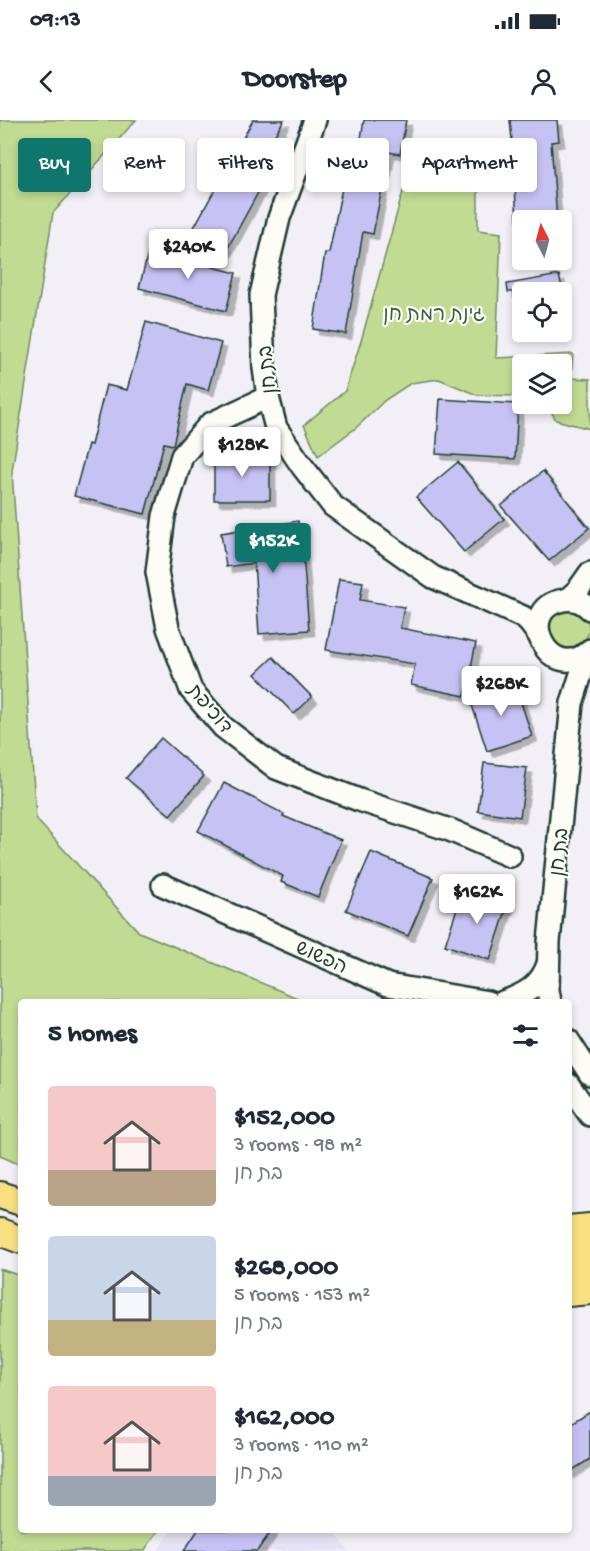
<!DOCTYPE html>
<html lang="en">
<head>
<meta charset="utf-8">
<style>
	:root { --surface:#fff; --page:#f6f6f7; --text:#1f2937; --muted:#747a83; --accent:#0f766e }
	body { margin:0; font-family:"Gochi Hand","Playpen Sans Hebrew",sans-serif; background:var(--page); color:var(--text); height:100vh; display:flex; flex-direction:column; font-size:22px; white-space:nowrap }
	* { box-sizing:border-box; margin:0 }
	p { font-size:20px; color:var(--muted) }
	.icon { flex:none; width:33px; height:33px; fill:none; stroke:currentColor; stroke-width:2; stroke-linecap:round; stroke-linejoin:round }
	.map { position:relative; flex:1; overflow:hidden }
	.drawer { position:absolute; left:18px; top:879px; width:554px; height:534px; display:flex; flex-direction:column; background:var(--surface); border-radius:6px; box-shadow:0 3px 9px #0003 }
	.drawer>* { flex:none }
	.top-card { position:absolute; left:18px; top:18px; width:555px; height:54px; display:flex; gap:12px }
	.needle { width:39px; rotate:354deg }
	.buttons { position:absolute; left:512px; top:90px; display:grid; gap:12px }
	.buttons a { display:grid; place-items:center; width:60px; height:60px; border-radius:6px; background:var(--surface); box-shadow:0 3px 9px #0003; font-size:30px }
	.price { position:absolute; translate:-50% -51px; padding:0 14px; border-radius:6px; background:#fff; color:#222; font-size:20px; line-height:39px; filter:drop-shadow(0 2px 3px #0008) }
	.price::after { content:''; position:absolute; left:50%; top:36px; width:18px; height:14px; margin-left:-9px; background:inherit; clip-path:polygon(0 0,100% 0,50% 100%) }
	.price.on { background:var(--accent); color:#fff }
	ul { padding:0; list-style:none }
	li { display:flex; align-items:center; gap:18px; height:150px; padding:0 30px }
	li span { display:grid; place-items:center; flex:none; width:168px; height:120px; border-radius:6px; color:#555 }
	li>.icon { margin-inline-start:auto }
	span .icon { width:72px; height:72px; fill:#fffc; stroke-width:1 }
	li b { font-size:26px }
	h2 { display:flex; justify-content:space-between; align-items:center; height:72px; padding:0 30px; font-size:26px }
	.pill { padding:0 21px; border-radius:6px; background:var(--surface); box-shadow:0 3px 9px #0003; font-size:21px; line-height:54px }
	.pill.on { background:var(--accent); color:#fff }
	.status { display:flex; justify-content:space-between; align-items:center; height:42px; padding:0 30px; background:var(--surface); direction:ltr }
	.status svg { height:16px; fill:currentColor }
	header { display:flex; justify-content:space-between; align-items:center; height:78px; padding:0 30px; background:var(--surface); font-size:27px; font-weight:700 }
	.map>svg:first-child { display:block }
	.built { fill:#e5e2f5 }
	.green { fill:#c1db92; stroke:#708c63; stroke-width:1.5 }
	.building { fill:#c7c2f4; stroke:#1f3d34; stroke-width:1.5; filter:url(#shadow) }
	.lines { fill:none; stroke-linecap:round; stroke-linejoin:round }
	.minor-casing { stroke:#1f3d34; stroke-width:26 }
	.major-casing { stroke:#1f3d34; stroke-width:30 }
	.minor { stroke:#fdfcf7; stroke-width:21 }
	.major { stroke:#f9e181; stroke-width:26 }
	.labels { text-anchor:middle; stroke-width:4.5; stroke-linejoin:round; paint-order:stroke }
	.park-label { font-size:20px; fill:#3f5d47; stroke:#fdfcf7 }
	.street-label { font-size:20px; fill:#1f3d34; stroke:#fdfcf7 }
</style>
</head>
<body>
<div class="status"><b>09:13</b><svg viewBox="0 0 49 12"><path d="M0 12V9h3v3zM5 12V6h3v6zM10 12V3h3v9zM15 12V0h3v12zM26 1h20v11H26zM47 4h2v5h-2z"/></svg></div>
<header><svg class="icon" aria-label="back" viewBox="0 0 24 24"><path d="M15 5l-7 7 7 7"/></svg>Doorstep<svg class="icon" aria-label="person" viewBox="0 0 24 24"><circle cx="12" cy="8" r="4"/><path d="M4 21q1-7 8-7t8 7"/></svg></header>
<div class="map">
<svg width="590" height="1431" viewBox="0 0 590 1431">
	<defs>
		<filter id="shadow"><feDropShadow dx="5.5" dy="5.5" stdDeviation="0" flood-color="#0004"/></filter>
	</defs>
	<rect width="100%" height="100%" fill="#f2f0f6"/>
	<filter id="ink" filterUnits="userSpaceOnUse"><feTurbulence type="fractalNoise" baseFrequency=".0167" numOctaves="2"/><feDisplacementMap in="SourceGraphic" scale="12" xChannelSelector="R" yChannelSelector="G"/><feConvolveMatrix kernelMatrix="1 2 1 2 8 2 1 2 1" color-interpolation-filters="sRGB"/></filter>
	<g filter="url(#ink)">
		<!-- built -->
		<path class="built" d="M 173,1410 L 333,1410 L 349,1431 L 157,1431 Z"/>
		<!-- green -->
		<g class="green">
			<path d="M 0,0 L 136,0 L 53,93 L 12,351 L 36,699 L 139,812 L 307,882 L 21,882 L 21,1045 L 0,1036 Z"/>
			<path d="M 416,25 L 478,39 L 478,110 L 501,113 L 496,238 L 573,234 L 571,258 L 590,259 L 590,309 L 556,300 L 547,285 L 543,284 L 561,284 L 561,244 L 522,244 L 522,276 L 477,275 L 439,259 L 411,263 L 385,280 L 357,307 L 318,336 L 304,305 L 345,271 L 361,221 Z"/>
			<circle cx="569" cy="508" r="20"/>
			<path d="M 0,1149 L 21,1156 L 21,1410 L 159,1410 L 144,1431 L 0,1431 Z"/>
		</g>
		<!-- building -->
		<g class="building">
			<path d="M 253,0 L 284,0 L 265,31 L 277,38 L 226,131 L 191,113 Z"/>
			<path d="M 364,0 L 406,0 L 400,34 L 389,32 L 373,114 L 363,112 L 346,214 L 313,209 L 325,133 L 329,133 L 345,53 L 355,55 Z"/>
			<path d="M 510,0 L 557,0 L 559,21 L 551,22 L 557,100 L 517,100 L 514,50 L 515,50 Z"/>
			<path d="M 149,130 L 236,153 L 226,191 L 139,168 Z"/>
			<path d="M 559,155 L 563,172 L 508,172 L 507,164 Z"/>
			<path d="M 146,202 L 221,223 L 208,270 L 187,264 L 173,325 L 164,323 L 145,394 L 74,376 L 88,324 L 91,325 L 106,265 L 127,270 Z"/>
			<path d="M 440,279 L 518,284 L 515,339 L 436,334 Z"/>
			<rect x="214" y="337" width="56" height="43"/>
			<path d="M 458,342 L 504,399 L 464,432 L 416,377 Z"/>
			<path d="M 543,351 L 589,408 L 549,441 L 501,386 Z"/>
			<path d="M 298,401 L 304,446 L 309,510 L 259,514 L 254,443 L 226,447 L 221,413 Z"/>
			<path d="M 339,459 L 363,462 L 360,480 L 404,487 L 400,508 L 476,523 L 465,576 L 411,565 L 415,544 L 326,530 Z"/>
			<path d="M 273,537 L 312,577 L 294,594 L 255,554 Z"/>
			<path d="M 515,564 L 532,616 L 487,631 L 470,579 Z"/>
			<path d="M 161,618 L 204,656 L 170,695 L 126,658 Z"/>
			<path d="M 484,643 L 527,648 L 520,697 L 478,691 Z"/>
			<path d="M 224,663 L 284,694 L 283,696 L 341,720 L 318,777 L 281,762 L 283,756 L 198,711 Z"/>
			<path d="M 371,732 L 433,758 L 408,816 L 346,790 Z"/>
			<path d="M 463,770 L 508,784 L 490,840 L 445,825 Z"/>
			<path d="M 590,1291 L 590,1339 L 568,1353 L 568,1305 Z"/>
			<path d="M 198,1410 L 272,1410 L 257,1431 L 184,1431 Z"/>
		</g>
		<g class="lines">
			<defs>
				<g id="minor">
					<path d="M 315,0 L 279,98 L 261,175 L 264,248 L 268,277 L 276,308 L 302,346 L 333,386 L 433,457 L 523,497 L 529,502 L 539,515"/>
					<path d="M 268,277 L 210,304 L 182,336 L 164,396 L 157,452 L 168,508 L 191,570 L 223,607 L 276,648 L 359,680 L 450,710 L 510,736"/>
					<path d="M 568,479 L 578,470 L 590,453"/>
					<path d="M 590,489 C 583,482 574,478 564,480 C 511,488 550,568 590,530"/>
					<path d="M 163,765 L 388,865 L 488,882"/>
					<path d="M 503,882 C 524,875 541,866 548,844"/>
					<path d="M 550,882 L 548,870 L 549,822 L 572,583 L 588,532"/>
					<path d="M 568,920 L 590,954"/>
					<path d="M 568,964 L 590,995"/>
				</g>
				<g id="major">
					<path d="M 0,1075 L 21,1082"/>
					<path d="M 568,1109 L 590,1107"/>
					<path d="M 0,1112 L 21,1120"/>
					<path d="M 568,1130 L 590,1129"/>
					<path d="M 568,1150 L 590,1148"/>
					<path d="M 568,1173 L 590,1171"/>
				</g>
			</defs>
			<!-- minor casing -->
			<use href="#minor" class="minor-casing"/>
			<!-- major casing -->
			<use href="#major" class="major-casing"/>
			<!-- minor -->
			<use href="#minor" class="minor"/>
			<!-- major -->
			<use href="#major" class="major"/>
		</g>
	</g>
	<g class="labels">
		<!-- park labels -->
		<g class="park-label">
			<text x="434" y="200">גינת רמת חן</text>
		</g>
		<!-- street labels -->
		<g class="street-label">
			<text transform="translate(266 250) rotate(-96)" y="7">בת חן</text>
			<text transform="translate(211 588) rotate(50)" y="7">דוכיפת</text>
			<text transform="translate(558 732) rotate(-84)" y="7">בת חן</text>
			<text transform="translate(322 836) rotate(24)" y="7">הפשוש</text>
		</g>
	</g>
</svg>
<div class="buttons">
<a><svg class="needle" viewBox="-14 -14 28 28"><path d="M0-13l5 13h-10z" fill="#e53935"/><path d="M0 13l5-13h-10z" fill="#747a83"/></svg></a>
<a><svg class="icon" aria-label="locate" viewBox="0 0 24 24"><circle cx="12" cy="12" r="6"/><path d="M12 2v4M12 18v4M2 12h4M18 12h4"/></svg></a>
<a><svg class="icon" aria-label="layers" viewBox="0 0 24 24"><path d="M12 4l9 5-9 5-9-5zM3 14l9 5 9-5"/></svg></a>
</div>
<b class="price" style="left:188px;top:160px">$240K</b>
<b class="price" style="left:242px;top:358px">$128K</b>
<b class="price on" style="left:273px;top:454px">$152K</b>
<b class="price" style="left:501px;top:597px">$268K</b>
<b class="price" style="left:477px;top:805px">$162K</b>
<div class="top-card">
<a class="pill on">Buy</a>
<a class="pill">Rent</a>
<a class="pill">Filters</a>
<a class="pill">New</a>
<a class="pill">Apartment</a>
</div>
<section class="drawer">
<h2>5 homes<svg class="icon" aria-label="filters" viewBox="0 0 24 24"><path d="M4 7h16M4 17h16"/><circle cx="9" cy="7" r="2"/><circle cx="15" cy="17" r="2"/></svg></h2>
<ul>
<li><span style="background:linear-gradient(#f6c9c9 70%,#b9a48a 0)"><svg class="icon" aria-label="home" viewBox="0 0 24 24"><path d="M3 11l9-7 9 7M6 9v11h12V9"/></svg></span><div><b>$152,000</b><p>3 rooms · 98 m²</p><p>בת חן</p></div></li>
<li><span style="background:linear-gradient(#c9d6e8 70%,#c2b280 0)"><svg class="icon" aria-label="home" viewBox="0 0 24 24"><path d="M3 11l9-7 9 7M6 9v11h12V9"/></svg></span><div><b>$268,000</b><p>5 rooms · 153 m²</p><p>בת חן</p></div></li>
<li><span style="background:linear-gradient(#f6c9c9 75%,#9aa5b1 0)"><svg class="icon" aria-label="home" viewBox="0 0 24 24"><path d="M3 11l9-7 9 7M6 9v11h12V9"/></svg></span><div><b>$162,000</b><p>3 rooms · 110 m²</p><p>בת חן</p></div></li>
</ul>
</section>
</div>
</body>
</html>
